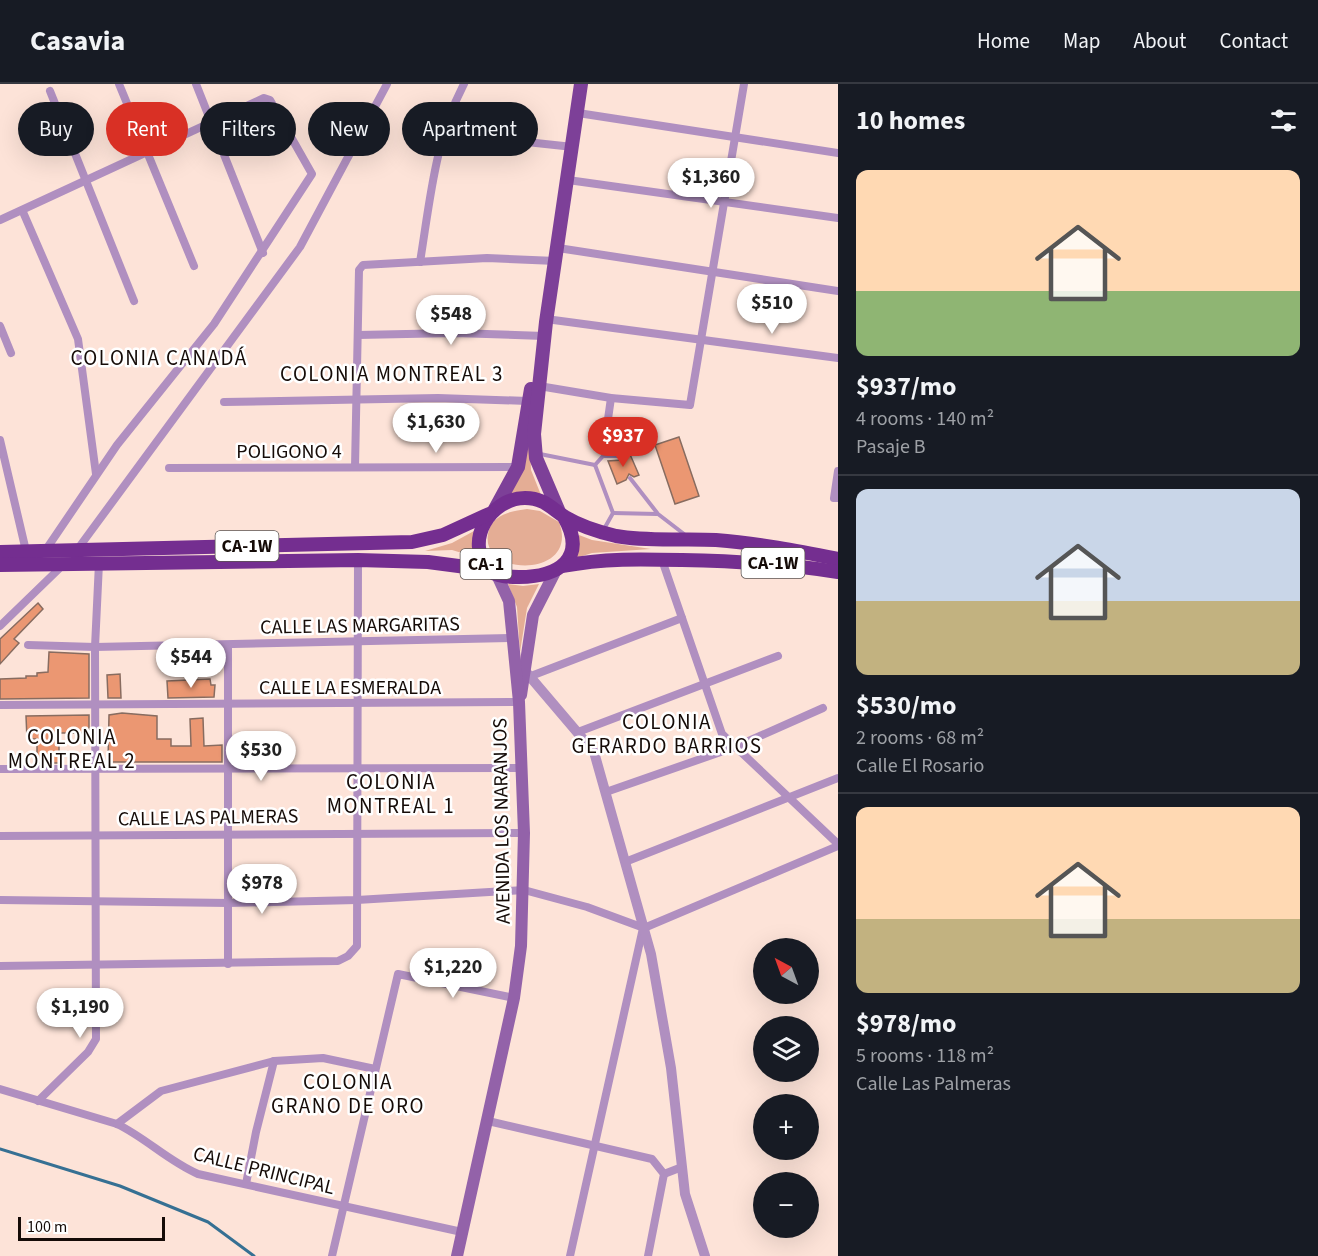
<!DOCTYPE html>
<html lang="en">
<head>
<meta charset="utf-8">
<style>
	:root { --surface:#171b24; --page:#242831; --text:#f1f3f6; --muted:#9ea1a6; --line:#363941; --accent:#d93025 }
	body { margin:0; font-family:"Source Sans 3",sans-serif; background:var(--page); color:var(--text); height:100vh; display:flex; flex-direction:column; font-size:22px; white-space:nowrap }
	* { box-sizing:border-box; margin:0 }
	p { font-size:20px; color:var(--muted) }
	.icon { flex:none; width:33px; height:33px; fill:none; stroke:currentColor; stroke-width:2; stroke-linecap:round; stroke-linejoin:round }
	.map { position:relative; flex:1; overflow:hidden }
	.sheet { display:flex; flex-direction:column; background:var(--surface); width:480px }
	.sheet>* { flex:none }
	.guide { position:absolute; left:18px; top:18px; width:570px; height:54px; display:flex; gap:12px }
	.needle { width:39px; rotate:319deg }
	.fabs { position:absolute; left:753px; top:854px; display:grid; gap:12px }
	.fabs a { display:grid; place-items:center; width:66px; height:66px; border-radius:50%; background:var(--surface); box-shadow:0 6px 24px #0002; font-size:30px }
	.scale { position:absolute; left:18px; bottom:15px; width:147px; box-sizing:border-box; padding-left:6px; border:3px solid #150b07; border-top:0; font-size:16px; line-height:21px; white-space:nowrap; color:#150b07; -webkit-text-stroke:4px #fff; paint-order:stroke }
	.price { position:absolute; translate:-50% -51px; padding:0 14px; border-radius:21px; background:#fff; color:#222; font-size:20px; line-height:39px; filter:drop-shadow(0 2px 3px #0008) }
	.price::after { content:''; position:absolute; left:50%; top:36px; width:18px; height:14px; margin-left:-9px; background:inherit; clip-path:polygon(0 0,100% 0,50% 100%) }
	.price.active { background:var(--accent); color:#fff }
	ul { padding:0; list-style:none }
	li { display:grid; align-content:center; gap:12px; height:318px; padding:0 18px }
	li+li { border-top:2px solid var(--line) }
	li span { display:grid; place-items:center; height:186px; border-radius:12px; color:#555 }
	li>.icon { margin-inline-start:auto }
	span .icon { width:108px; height:108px; fill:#fffc; stroke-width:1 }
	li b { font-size:26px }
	h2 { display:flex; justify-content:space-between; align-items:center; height:72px; padding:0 18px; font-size:26px }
	.pill { padding:0 21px; border-radius:27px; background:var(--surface); box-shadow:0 6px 24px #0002; font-size:21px; line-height:54px }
	.pill.active { background:var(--accent); color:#fff }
	header { display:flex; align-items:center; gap:36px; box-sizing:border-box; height:84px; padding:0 30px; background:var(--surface); border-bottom:2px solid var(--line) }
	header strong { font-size:28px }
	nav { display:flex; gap:33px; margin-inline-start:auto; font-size:21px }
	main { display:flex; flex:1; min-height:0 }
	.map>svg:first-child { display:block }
	.green { fill:#e4ad95 }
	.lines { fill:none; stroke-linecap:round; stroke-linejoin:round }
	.stream { stroke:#367093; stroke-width:3 }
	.building { fill:#eb9772; stroke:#886c60; stroke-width:1.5 }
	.service { stroke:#b08fc0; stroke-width:4 }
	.minor { stroke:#b08fc0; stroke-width:8 }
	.tertiary { stroke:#b08fc0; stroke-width:10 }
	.secondary { stroke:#9362a9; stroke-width:12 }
	.primary { stroke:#7d4098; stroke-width:14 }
	.trunk { stroke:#742e90; stroke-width:14 }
	.labels { text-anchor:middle; stroke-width:5; stroke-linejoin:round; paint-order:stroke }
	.shield { fill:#fff; stroke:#5b5451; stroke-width:1.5 }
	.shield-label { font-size:18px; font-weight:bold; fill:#150b07 }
	.street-label { font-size:20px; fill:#150b07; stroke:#fff }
	.neighbourhood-label { font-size:21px; letter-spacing:1.5px; fill:#150b07; stroke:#fff }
</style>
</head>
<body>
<header>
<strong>Casavia</strong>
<nav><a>Home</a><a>Map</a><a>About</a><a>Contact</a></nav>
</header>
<main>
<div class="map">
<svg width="838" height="1172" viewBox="0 0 838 1172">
	<rect width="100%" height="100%" fill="#fde3d8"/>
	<!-- green -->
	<g class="green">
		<path d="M 529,342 L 531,386 L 541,411 L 510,410 Z"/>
		<path d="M 527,425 L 540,427 L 559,438 C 581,496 474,493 489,446 C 494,430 512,427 527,425 Z"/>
		<path d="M 474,447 L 472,460 L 475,473 L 452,466 L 425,467 L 452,459 Z"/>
		<path d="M 579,451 L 592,456 L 651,465 L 592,469 L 576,474 Z"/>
		<path d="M 508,500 L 523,502 L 539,500 L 527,524 L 520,568 L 517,523 Z"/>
	</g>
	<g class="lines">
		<!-- stream -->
		<path class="stream" d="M 0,1065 L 120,1102 L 208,1138 L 254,1172"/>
	</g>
	<!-- building -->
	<g class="building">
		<path d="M 679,353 L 699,412 L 675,420 L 655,361 Z"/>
		<path d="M 629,368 L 639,391 L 634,393 L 629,390 L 626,396 L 617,400 L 608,377 L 622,376 L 624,370 Z"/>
		<path d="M 38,519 L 43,525 L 14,555 L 19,559 L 0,580 L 0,555 Z"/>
		<path d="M 49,568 L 89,570 L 89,614 L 0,615 L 0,595 L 26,594 L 26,592 L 37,592 L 37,589 L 48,588 Z"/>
		<path d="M 187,570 L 201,571 L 200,582 L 186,580 Z"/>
		<path d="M 120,590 L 121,614 L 108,614 L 107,591 Z"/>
		<path d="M 210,595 L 211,601 L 215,601 L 214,613 L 168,614 L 167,597 Z"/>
		<path d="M 122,629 L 157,632 L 157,655 L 171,655 L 171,662 L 191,662 L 190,635 L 203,634 L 204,662 L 222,661 L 222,678 L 108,678 L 109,631 Z"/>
		<path d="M 89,631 L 89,649 L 59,649 L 59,679 L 37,679 L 37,655 L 27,655 L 26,632 Z"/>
	</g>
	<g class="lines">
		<!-- service -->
		<g class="service">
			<path d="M 540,370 L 595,381"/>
			<path d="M 595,381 L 613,429 L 604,445"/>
			<path d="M 595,381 L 603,372 L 620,372"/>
			<path d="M 630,394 L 658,430 L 684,450"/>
			<path d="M 613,429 L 657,430"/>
		</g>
		<!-- minor -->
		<g class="minor">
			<path d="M 119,0 L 194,182"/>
			<path d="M 196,0 L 263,169"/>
			<path d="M 50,7 L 134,217"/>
			<path d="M 578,29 L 838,69"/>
			<path d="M 444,49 L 573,63"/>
			<path d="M 568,96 L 838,134"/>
			<path d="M 23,128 L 78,255 L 96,390"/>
			<path d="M 0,136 L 264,14 L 270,16 L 312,90 L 214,240 L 117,361 L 45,467"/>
			<path d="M 558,164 L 838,207"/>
			<path d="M 420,178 C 430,117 435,55 464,0"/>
			<path d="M 546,235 L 838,274"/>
			<path d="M 0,242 L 11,269"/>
			<path d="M 358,251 L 455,249 L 544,252"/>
			<path d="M 539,302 L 611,314 L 690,321 L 744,0"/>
			<path d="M 224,318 L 438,314 L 528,317"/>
			<path d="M 606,349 L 611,314"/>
			<path d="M 0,356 L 26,467"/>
			<path d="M 355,383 L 359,186 L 363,181 L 487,174 L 556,177"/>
			<path d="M 169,384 L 518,383"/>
			<path d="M 838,387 L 834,414 L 838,414"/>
			<path d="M 77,466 L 300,163 L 387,0"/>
			<path d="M 662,476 L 722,650 L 838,760"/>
			<path d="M 0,542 L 64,480"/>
			<path d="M 28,561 L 95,563 L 513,554"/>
			<path d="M 531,592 L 682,534"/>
			<path d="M 0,621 L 519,618"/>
			<path d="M 578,648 L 778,572"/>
			<path d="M 0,685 L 522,684"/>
			<path d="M 606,708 L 735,663 L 823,624"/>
			<path d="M 0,752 L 524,749"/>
			<path d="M 625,778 L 838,694"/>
			<path d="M 0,816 L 229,819 L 357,816 L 524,806 L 587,823 L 644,844 L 838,762"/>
			<path d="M 228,880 L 228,561"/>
			<path d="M 0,882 L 338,877 L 348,872 L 357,862 L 358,476"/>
			<path d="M 0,1005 L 117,1040 C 146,1054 168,1077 198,1090 L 462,1148"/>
			<path d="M 38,1017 L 88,968 L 96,955 L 95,563 L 99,479"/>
			<path d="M 488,1037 L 652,1075 L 664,1090 L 648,1172"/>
			<path d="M 117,1040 L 161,1007 L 274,977 L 323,974 L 375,985"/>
			<path d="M 664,1090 L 682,1083"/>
			<path d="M 246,1100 L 256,1048 L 274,977"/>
			<path d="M 332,1172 L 398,890 L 514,914"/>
			<path d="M 570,1172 L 643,844"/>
		</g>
		<!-- tertiary -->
		<path class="tertiary" d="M 526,588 L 594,668 L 651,870 L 671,984 L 685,1110 L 705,1172"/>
		<!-- secondary -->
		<g class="secondary">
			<path d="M 521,611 L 533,531 L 555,488"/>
			<path d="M 457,1172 L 514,914 L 521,862 L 524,749 L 519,618 L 509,517 L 497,491"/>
		</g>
		<!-- primary -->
		<g class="primary">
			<path d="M 495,425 L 518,383 L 531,305"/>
			<path d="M 559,428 L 536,374 L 534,350 L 546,238 L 581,0"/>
		</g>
		<!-- trunk -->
		<g class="trunk">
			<path d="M 564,433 C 588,475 558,493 519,493 C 510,493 496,493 489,486 C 463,457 491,414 525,414 C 544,414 551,424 565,433 C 580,442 599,448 616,452 C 648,458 684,454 716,456 C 757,459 798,467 838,475"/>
			<path d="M 0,468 L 412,458 L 443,451 L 489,430"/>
			<path d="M 0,481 L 358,476 L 428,478 L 489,486"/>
			<path d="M 563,482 C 603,474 642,475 682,476 C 735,477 786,480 838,488"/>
		</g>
	</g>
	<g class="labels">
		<!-- shield labels -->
		<g class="shield">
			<rect x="215.5" y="447" width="63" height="30" rx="4.5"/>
			<rect x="741.5" y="464" width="63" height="30" rx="4.5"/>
			<rect x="460.5" y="465" width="51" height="30" rx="4.5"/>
		</g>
		<g class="shield-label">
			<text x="247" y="468">CA-1W</text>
			<text x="773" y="485">CA-1W</text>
			<text x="486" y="486">CA-1</text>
		</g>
		<!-- street labels -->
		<g class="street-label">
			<text x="289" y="374">POLIGONO 4</text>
			<text transform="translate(360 541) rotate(-1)" y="7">CALLE LAS MARGARITAS</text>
			<text x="350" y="610">CALLE LA ESMERALDA</text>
			<text transform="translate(208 733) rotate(-1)" y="7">CALLE LAS PALMERAS</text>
			<text transform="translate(501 737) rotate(-91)" y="7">AVENIDA LOS NARANJOS</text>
			<text transform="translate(264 1086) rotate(14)" y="7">CALLE PRINCIPAL</text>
		</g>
		<!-- neighbourhood labels -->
		<g class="neighbourhood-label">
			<text x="159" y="281">COLONIA CANADÁ</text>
			<text x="392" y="297">COLONIA MONTREAL 3</text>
			<text x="667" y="645">COLONIA<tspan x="667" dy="24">GERARDO BARRIOS</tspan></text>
			<text x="72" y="660">COLONIA<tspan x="72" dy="24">MONTREAL 2</tspan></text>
			<text x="391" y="705">COLONIA<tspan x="391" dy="24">MONTREAL 1</tspan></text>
			<text x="348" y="1005">COLONIA<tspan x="348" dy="24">GRANO DE ORO</tspan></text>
		</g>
	</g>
</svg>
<div class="fabs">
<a><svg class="needle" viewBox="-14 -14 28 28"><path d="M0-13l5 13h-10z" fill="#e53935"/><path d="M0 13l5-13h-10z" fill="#9ea1a6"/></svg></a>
<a><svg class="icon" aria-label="layers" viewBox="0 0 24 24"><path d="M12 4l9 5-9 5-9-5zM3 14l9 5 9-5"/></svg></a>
<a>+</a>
<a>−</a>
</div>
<div class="scale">100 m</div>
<b class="price" style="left:711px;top:125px">$1,360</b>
<b class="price" style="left:772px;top:251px">$510</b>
<b class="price" style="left:451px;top:262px">$548</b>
<b class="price" style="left:436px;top:370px">$1,630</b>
<b class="price active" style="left:623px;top:384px">$937</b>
<b class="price" style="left:191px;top:605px">$544</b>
<b class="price" style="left:261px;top:698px">$530</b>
<b class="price" style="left:262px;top:831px">$978</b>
<b class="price" style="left:453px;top:915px">$1,220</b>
<b class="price" style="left:80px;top:955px">$1,190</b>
<div class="guide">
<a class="pill">Buy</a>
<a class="pill active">Rent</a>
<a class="pill">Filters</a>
<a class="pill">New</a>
<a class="pill">Apartment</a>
</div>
</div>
<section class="sheet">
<h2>10 homes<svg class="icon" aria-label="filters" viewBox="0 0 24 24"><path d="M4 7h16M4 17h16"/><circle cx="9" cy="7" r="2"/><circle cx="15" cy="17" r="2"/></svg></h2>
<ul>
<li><span style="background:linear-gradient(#ffd9b3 65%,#8fb573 0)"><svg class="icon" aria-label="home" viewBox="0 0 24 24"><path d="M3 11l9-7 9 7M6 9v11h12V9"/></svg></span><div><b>$937/mo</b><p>4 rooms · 140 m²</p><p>Pasaje B</p></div></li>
<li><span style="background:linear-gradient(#c9d6e8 60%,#c2b280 0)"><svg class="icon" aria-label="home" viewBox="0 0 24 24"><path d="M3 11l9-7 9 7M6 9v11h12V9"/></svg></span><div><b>$530/mo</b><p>2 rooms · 68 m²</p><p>Calle El Rosario</p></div></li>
<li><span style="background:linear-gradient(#ffd9b3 60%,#c2b280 0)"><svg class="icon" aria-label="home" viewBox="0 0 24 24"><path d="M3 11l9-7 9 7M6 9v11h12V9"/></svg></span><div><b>$978/mo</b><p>5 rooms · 118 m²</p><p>Calle Las Palmeras</p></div></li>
</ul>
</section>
</main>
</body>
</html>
